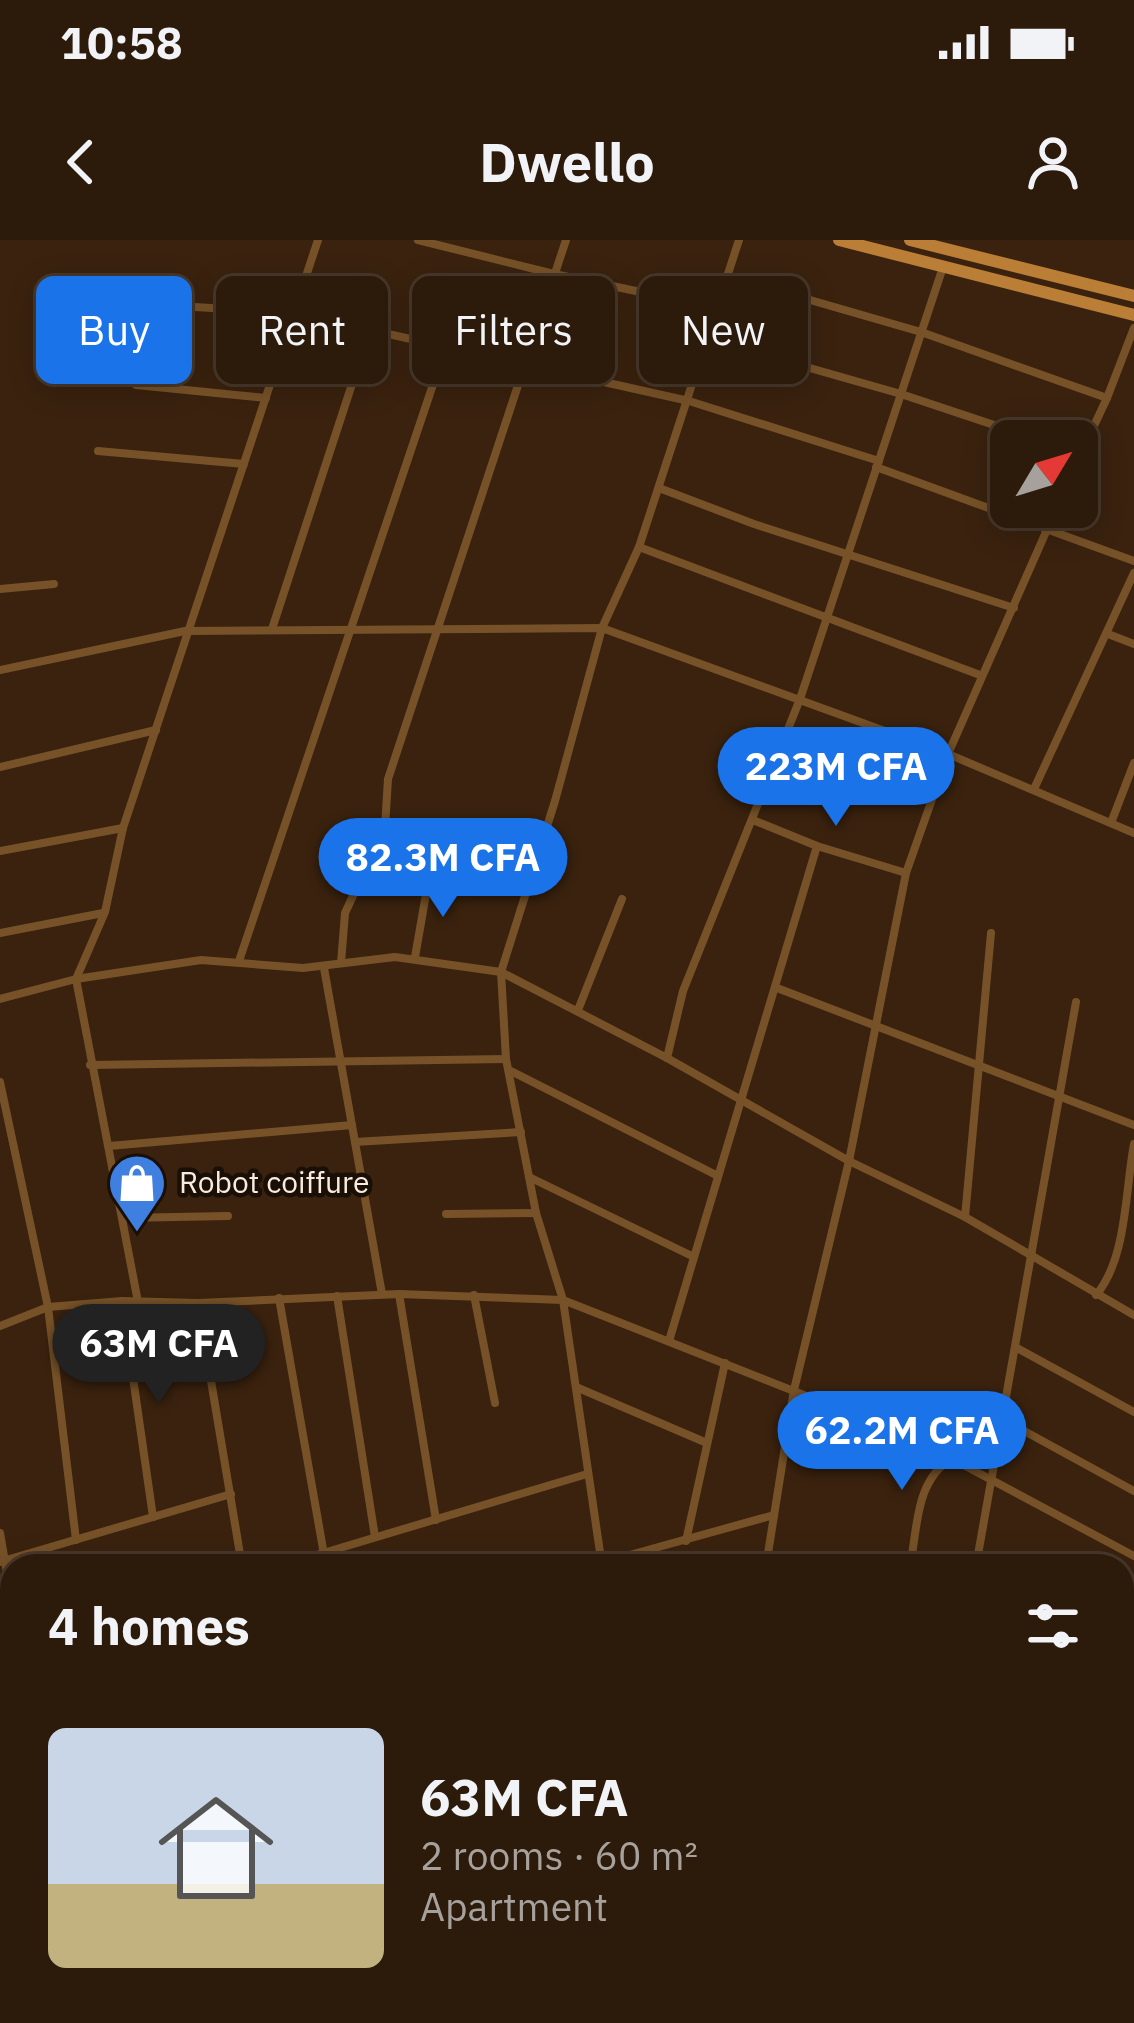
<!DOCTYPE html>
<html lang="en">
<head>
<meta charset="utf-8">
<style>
	:root { --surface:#2c1a0a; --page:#342313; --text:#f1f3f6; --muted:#a6a19c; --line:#48382b; --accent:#1a73e8 }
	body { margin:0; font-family:"IBM Plex Sans",sans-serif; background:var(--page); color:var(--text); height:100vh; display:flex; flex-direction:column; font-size:45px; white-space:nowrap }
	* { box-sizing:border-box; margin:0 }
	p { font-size:39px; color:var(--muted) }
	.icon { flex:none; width:66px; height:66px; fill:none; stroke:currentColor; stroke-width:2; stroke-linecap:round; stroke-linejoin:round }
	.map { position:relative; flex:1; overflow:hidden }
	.side { position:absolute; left:0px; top:1314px; width:1134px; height:471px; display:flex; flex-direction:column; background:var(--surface); border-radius:36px 36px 0 0; box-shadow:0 6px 30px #0003,0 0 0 3px var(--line) }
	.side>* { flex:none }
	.banner { position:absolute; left:36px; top:36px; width:1062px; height:108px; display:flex; gap:24px }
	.needle { width:78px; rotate:52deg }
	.buttons { position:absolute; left:990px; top:180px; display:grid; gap:24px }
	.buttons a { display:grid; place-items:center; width:108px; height:108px; border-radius:18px; background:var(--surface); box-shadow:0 6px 30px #0003,0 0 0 3px var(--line); font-size:60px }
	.price { position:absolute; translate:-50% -102px; padding:0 27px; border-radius:42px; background:var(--accent); color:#fff; font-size:39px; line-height:78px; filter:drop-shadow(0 3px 6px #0008) }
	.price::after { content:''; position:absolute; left:50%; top:72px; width:36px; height:27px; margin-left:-18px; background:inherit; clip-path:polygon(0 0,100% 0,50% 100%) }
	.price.current { background:#222; color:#fff }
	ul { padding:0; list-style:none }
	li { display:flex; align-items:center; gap:36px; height:300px; padding:0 48px }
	li span { display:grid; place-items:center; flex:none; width:336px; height:240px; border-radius:18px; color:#555 }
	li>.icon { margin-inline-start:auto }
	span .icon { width:144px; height:144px; fill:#fffc; stroke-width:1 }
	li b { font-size:51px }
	h2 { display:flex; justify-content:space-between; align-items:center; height:144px; padding:0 48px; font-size:51px }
	.pill { padding:0 42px; border-radius:18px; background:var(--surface); box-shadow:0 6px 30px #0003,0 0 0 3px var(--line); font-size:42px; line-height:108px }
	.pill.current { background:var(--accent); color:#fff }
	.status { display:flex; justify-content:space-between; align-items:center; height:84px; padding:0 60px; background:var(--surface); direction:ltr }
	.status svg { height:33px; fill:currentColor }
	header { display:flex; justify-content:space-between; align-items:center; height:156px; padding:0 48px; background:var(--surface); font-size:54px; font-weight:700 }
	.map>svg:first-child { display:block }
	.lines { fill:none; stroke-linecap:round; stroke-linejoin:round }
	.minor { stroke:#775228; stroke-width:8 }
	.primary { stroke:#ba7e36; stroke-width:12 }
	.labels { text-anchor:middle; stroke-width:9; stroke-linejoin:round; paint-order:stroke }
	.poi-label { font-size:30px; fill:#fbebdf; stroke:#190f07; text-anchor:start }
</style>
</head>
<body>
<div class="status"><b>10:58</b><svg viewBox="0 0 49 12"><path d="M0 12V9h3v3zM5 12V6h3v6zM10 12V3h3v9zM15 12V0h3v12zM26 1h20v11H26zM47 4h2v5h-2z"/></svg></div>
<header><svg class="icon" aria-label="back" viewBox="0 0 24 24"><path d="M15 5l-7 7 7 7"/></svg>Dwello<svg class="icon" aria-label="person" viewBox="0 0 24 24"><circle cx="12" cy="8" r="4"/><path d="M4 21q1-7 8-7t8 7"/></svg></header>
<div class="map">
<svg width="1134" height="1783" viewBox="0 0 1134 1783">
	<rect width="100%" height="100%" fill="#3a220e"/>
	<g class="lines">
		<!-- minor -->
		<g class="minor">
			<path d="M 418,0 L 554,34 L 718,68"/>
			<path d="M 727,36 L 921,92 L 1107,158"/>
			<path d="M 97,61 L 294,73 L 689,161 L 879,221"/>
			<path d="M 708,99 L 901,154 L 1042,201"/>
			<path d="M 136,145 L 266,158"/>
			<path d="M 98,211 L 244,224"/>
			<path d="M 1077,222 L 1107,158 L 1134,88"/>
			<path d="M 876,227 L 1134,321"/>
			<path d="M 659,248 L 754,284 L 1014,368"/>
			<path d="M 639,307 L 980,435"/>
			<path d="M 0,349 L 54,344"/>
			<path d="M 272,389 L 370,89"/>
			<path d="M 1108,394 L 1134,404"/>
			<path d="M 0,430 L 185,391 L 602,388 L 948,514 L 1134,593"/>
			<path d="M 0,527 L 156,490"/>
			<path d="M 1034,549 L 1134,333"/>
			<path d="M 753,580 L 817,606 L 906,633"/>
			<path d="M 1111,583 L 1134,523"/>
			<path d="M 0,611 L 123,588"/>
			<path d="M 0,693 L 103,673"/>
			<path d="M 415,717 L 429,637"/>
			<path d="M 239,721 L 446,106"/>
			<path d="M 341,723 L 345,673 L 385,587 L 388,539 L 566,0"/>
			<path d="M 324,728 L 382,1054"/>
			<path d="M 777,748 L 1134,885"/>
			<path d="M 0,759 L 76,739 L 105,672 L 123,588 L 318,0"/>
			<path d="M 578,770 L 622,659"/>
			<path d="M 667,818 L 683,751 L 800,459 L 943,27"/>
			<path d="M 90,825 L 506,819"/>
			<path d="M 509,830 L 718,936"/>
			<path d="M 0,842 L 48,1067 L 76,1300"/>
			<path d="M 355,902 L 521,892"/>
			<path d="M 109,906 L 352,885"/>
			<path d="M 529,937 L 694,1017"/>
			<path d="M 446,974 L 536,973"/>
			<path d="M 965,977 L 991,693"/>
			<path d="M 123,978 L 228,976"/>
			<path d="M 399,1054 L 436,1280"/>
			<path d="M 474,1055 L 495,1163"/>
			<path d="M 1096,1055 C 1127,1019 1125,951 1134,904"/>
			<path d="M 337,1056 L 375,1297"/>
			<path d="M 279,1058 L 326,1326"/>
			<path d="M 122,1061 L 153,1277"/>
			<path d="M 138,1062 L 76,739 L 201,720 L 303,728 L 395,717 L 501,732 L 667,818 L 849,921 L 965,977 L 1134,1075"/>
			<path d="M 198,1063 L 242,1326"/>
			<path d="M 0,1086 L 48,1067 L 122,1061 L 198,1063 L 399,1054 L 563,1060 L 913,1198 L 1134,1316"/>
			<path d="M 669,1101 L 817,606"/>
			<path d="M 1017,1108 L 1134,1172"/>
			<path d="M 576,1147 L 707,1203"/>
			<path d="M 1004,1180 L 1134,1251"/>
			<path d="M 0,1293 L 12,1362"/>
			<path d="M 686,1301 L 725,1123"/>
			<path d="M 977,1317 L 993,1326"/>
			<path d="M 0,1322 L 231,1254"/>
			<path d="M 280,1326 L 587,1234"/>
			<path d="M 590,1326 L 774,1275"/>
			<path d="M 602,1326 L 563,1060 L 536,973 L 506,819 L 501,732 L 555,561 L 602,388 L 639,307 L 739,0"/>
			<path d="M 766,1326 L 794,1150 L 849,921 L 906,633 L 948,514 L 1057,267"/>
			<path d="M 910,1326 C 918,1286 915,1241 952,1218"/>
			<path d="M 976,1326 L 1076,762"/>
			<path d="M 1122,1394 L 1134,1399"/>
			<path d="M 0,1407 L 12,1403"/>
			<path d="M 1122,1534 L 1134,1444"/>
			<path d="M 0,1584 L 12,1581"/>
			<path d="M 0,1672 L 12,1668"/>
			<path d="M 1122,1691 L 1134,1694"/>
			<path d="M 0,1764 L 12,1760"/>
			<path d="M 97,1773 L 100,1783"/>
			<path d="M 378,1773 L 381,1783"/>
			<path d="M 469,1773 L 472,1783"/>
			<path d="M 712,1776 L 775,1783"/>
			<path d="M 242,1783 L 276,1773"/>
			<path d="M 554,1783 L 585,1773"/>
			<path d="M 907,1783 L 909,1773"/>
			<path d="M 994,1783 L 996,1773"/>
			<path d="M 1090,1783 L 1092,1773"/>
		</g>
		<!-- primary -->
		<g class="primary">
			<path d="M 839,0 L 1134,75"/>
			<path d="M 910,0 L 1134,56"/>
		</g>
	</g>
	<!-- icons -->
	<defs>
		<symbol id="shop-pin" viewBox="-11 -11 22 30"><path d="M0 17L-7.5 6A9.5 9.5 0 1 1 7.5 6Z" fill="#3f7fe0" stroke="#190f07"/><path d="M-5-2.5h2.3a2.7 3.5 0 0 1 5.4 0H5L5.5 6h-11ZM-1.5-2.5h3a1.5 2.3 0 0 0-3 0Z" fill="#fff"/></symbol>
	</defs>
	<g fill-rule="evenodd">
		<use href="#shop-pin" x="104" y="910" width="66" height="90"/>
	</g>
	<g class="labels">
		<!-- poi labels -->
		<g class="poi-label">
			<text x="179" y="953">Robot coiffure</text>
		</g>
	</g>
</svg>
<div class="buttons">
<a><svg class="needle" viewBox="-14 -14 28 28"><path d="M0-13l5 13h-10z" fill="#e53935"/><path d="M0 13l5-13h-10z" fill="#a6a19c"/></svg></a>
</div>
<b class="price" style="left:836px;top:589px">223M CFA</b>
<b class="price" style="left:443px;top:680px">82.3M CFA</b>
<b class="price current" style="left:159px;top:1166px">63M CFA</b>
<b class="price" style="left:902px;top:1253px">62.2M CFA</b>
<div class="banner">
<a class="pill current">Buy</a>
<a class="pill">Rent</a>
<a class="pill">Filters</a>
<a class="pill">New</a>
</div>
<section class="side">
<h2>4 homes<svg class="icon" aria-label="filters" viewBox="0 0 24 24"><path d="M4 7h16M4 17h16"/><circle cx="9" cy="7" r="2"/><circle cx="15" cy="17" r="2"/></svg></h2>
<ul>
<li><span style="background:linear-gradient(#c9d6e8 65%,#c2b280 0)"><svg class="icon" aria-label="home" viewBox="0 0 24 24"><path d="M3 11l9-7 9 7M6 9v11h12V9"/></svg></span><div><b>63M CFA</b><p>2 rooms · 60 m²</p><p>Apartment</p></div></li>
</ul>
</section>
</div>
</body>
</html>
